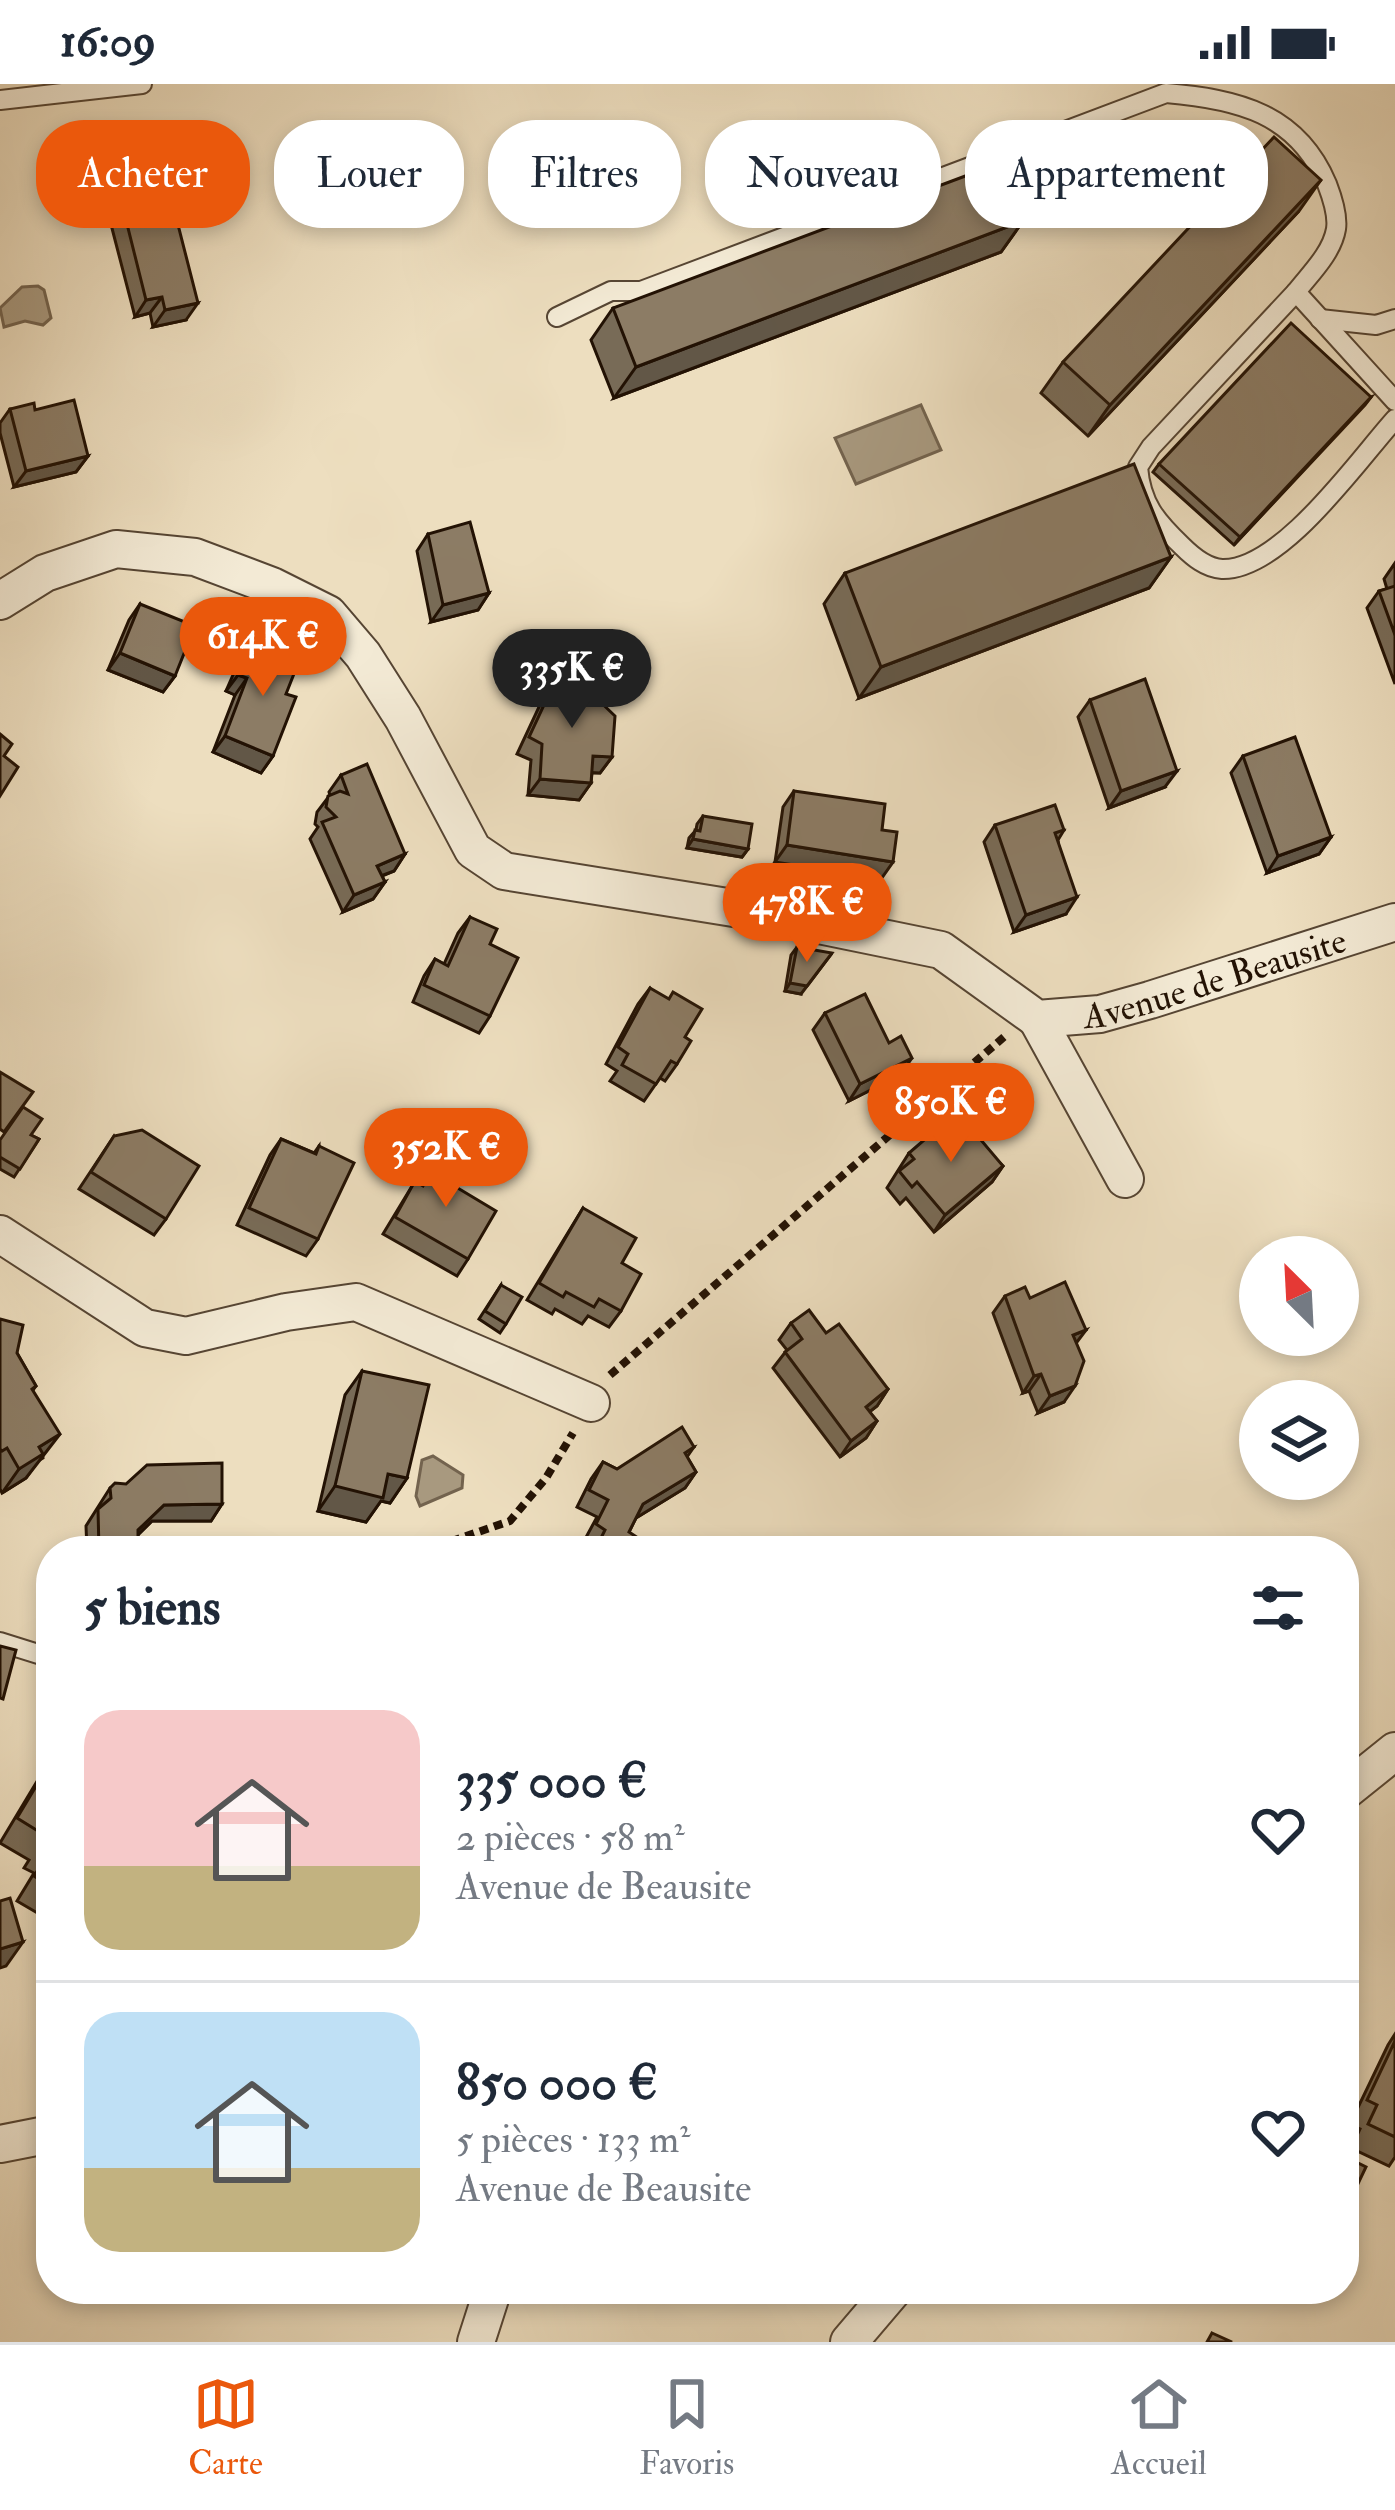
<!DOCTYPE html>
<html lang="fr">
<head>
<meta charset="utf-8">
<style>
	:root { --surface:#fff; --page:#f2f2f3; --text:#1f2937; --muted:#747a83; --line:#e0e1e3; --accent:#ea580c }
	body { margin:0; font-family:"IM FELL Double Pica",serif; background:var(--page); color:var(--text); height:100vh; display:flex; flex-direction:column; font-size:45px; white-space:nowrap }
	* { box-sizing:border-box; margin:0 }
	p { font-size:39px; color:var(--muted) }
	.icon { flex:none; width:66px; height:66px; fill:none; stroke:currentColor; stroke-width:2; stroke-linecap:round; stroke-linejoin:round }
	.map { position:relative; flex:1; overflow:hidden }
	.panel { position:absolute; left:36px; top:1452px; width:1323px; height:768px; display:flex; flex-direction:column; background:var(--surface); border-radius:48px; box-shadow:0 6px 18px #0003 }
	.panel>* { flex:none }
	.hud { position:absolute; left:36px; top:36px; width:1323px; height:108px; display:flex; gap:24px }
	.needle { width:78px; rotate:336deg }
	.buttons { position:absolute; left:1239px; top:1152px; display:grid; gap:24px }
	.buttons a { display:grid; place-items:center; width:120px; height:120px; border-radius:50%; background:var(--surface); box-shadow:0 6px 18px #0003; font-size:60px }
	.price { position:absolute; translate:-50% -102px; padding:0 27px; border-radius:42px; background:var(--accent); color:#fff; font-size:39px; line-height:78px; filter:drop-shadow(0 3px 6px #0008) }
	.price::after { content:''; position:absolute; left:50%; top:72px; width:36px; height:27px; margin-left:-18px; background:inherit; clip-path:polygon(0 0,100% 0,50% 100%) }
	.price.selected { background:#222; color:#fff }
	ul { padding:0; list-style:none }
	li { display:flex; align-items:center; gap:36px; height:300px; padding:0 48px }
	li+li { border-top:3px solid var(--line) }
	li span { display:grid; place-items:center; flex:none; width:336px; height:240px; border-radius:36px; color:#555 }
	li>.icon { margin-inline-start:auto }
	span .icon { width:144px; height:144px; fill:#fffc; stroke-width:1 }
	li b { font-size:51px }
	h2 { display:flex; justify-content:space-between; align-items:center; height:144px; padding:0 48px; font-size:51px }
	.tag { padding:0 42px; border-radius:48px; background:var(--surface); box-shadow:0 6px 18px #0003; font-size:42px; line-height:108px }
	.tag.selected { background:var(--accent); color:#fff }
	.status { display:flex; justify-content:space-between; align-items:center; height:84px; padding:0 60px; background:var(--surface); direction:ltr }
	.status svg { height:33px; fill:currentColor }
	.tab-bar { display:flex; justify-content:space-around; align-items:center; height:168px; border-top:3px solid var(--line); background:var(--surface); font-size:33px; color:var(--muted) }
	.tab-bar a { display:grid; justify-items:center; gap:6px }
	.tab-bar .selected { color:var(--accent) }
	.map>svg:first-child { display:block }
	.water { fill:#a8997f; stroke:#73634e; stroke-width:3 }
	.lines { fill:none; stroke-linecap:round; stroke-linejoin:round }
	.lane-casing { stroke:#564533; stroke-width:22 }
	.street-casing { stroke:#564533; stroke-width:40 }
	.path { stroke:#231204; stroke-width:8; stroke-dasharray:9 6; stroke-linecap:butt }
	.lane { stroke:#f3ead5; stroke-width:18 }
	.street { stroke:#f3ead5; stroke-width:36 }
	.wall { fill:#786b57; stroke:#231204; stroke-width:3 }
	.shaded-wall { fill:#625747; stroke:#231204; stroke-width:3 }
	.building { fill:#8c7c65; stroke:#231204; stroke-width:3 }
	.labels { text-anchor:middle; stroke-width:9; stroke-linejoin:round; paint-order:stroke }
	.street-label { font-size:36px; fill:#231204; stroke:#f3ead5 }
</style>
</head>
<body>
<div class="status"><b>16:09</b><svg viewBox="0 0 49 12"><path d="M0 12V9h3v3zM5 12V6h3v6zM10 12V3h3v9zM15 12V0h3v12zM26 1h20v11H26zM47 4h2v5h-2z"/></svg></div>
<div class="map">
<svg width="1395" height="2258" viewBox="0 0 1395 2258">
	<rect width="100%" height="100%" fill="#eddebf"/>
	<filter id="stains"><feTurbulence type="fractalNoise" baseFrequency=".00167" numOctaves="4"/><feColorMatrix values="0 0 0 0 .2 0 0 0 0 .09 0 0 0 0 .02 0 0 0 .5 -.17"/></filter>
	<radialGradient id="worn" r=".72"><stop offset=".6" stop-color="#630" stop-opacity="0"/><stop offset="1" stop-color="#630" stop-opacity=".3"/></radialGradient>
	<!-- water -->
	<g class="water">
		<path d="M 38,202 L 44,206 L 51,234 L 43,241 L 25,237 L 4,243 L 0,224 L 22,203 Z"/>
		<path d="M 921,321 L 941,366 L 856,400 L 835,354 Z"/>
		<path d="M 433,1372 L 463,1391 L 462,1404 L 420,1422 L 416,1412 L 422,1376 Z"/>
	</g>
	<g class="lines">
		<defs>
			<g id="lane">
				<path d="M 0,16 L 142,0"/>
				<path d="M 1296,208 L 1151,363 L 1138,383 C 1141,420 1156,437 1182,462 C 1193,473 1206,484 1222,485 C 1281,487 1358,376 1395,335"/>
				<path d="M 557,233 L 611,207 L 641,207 L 1166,9 C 1237,15 1297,29 1327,100 C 1332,113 1338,132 1336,145 C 1332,169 1310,190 1296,208 L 1395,317"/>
				<path d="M 1320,235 L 1376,241 L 1395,235"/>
				<path d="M 0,1558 L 51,1574"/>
			</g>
			<g id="street">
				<path id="s1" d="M 0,517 L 45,489 L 116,465 L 195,473 L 272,502 L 328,530 L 363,571 L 403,634 L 473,766 L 504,787 L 746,826 L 941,866 L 1037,935 L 1100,930 L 1150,916 L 1395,838"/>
				<path d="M 1037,935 L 1125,1095"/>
				<path d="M 0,1150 L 145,1244 L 186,1252 L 286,1228 L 356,1218 L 591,1319"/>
				<path d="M 1344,1708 L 1395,1667"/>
				<path d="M 0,2060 L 51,2050"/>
				<path d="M 476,2258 L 493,2205"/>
				<path d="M 849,2258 L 894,2205"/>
			</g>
		</defs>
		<!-- lane casing -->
		<use href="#lane" class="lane-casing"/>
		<!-- street casing -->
		<use href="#street" class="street-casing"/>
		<!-- path -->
		<g class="path">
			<path d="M 610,1291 L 1004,953"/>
			<path d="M 423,1467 L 510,1437 L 546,1394 L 573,1349"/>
		</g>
		<!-- lane -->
		<use href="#lane" class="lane"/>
		<!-- street -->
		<use href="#street" class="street"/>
	</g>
	<!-- wall -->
	<g class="wall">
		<path d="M 134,89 L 186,236 L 153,243 L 150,229 L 135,233 L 107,125 L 119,108 L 122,108 L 122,105 Z"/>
		<path d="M 1299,127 L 1088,352 L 1041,309 L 1063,278 Z"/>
		<path d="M 1023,137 L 1001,168 L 614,314 L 591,256 L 613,224 Z"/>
		<path d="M 1371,313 L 1234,461 L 1153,388 L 1159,380 Z"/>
		<path d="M 10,325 L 35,326 L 88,372 L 76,388 L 14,403 L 0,349 L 0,339 Z"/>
		<path d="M 428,450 L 489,509 L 478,526 L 431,538 L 417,467 Z"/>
		<path d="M 1171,473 L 1149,504 L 859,614 L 824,520 L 845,489 Z"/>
		<path d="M 1395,479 L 1395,600 L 1367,524 L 1379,507 L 1387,505 L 1384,495 Z"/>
		<path d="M 140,520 L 175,592 L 163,608 L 108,586 L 129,536 Z"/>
		<path d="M 251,558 L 286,610 L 273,672 L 261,689 L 213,668 L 235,611 L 226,607 L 240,575 Z"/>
		<path d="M 547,601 L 612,673 L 600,689 L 592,689 L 591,699 L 579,716 L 528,711 L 531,676 L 517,670 L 539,623 L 535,618 Z"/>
		<path d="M 1090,616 L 1165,703 L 1109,724 L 1078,633 Z"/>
		<path d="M 1243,672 L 1331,753 L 1319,770 L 1267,789 L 1231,689 Z"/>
		<path d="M 341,691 L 405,770 L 394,787 L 382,792 L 385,798 L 373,815 L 343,828 L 310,755 L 318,743 L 315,740 L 317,728 L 330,711 L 329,708 Z"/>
		<path d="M 794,707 L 882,746 L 881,795 L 775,778 L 783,723 Z"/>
		<path d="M 703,732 L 748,765 L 742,773 L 687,764 L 689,754 L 696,746 L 697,740 Z"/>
		<path d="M 995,741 L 1064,746 L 1058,756 L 1066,830 L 1014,848 L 984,758 Z"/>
		<path d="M 470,833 L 490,860 L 490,932 L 479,949 L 413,918 L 424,892 L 435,875 L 444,880 L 458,849 Z"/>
		<path d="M 797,863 L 801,910 L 785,907 L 791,871 Z"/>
		<path d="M 650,904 L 685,953 L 677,980 L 665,997 L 660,994 L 644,1017 L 610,997 L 617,987 L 606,980 L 638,920 Z"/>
		<path d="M 825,929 L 889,959 L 900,991 L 849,1017 L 813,946 Z"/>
		<path d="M 966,1046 L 1003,1082 L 992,1098 L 934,1148 L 906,1114 L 900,1120 L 887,1104 L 909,1069 Z"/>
		<path d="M 31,1051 L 39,1055 L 14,1093 L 0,1085 L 0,1056 Z"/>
		<path d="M 114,1052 L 166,1135 L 154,1151 L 79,1105 Z"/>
		<path d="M 281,1055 L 314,1069 L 319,1062 L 318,1155 L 306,1172 L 237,1141 L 270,1071 Z"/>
		<path d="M 440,1071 L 456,1103 L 468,1175 L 457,1192 L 383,1150 L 415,1097 L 421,1101 Z"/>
		<path d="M 583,1124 L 622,1179 L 621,1227 L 609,1243 L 588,1232 L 582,1240 L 555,1225 L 552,1230 L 527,1216 Z"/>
		<path d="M 501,1201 L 506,1240 L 500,1249 L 479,1235 Z"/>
		<path d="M 1005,1212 L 1030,1214 L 1076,1259 L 1064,1318 L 1038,1329 L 1029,1307 L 1023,1309 L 993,1229 Z"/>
		<path d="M 0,1235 L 17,1269 L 36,1302 L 33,1306 L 43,1374 L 38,1377 L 26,1394 L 2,1409 L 0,1405 Z"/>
		<path d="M 791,1239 L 826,1249 L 888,1305 L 877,1322 L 869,1328 L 877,1337 L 866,1354 L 840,1373 L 773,1284 L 787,1266 L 779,1256 Z"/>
		<path d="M 362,1287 L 407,1394 L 390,1419 L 381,1417 L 366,1438 L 318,1427 L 345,1311 Z"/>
		<path d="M 694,1363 L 687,1373 L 696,1388 L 685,1404 L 636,1434 L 629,1448 L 632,1464 L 635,1467 L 591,1467 L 593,1463 L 584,1457 L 597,1433 L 577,1423 L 591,1395 L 603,1378 L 617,1385 Z"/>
		<path d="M 110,1404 L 222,1420 L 211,1437 L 152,1437 L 138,1451 L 138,1467 L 87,1467 L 86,1442 Z"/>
		<path d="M 51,1674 L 51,1837 L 17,1817 L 34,1789 L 24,1784 L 29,1776 L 0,1759 Z"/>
		<path d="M 1395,1950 L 1395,2073 L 1389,2082 L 1351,2064 L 1360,2045 L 1350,2040 L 1388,1961 Z"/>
	</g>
	<!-- shaded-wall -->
	<g class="shaded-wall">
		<path d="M 1321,96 L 1299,127 L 1088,352 L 1110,321 Z"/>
		<path d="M 1023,137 L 1001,168 L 614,314 L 636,283 Z"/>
		<path d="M 162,213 L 150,229 L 135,233 L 146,216 Z"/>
		<path d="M 198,219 L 186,236 L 153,243 L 165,226 Z"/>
		<path d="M 1371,313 L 1365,321 L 1234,461 L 1240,453 Z"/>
		<path d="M 88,372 L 76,388 L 14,403 L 26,387 Z"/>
		<path d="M 1171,473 L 1149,504 L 859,614 L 881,583 Z"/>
		<path d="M 489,509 L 478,526 L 431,538 L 443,521 Z"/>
		<path d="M 120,569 L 175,592 L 163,608 L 108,586 Z"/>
		<path d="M 238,591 L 247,594 L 235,611 L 226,607 Z"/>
		<path d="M 225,652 L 273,672 L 261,689 L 213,668 Z"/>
		<path d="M 593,672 L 612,673 L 600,689 L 581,688 Z"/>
		<path d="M 1177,687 L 1165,703 L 1109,724 L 1121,707 Z"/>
		<path d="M 540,695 L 591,699 L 579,716 L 528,711 Z"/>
		<path d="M 1331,753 L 1319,770 L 1267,789 L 1278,772 Z"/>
		<path d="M 693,755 L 748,765 L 742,773 L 687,764 Z"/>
		<path d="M 787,761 L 893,778 L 881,795 L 775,778 Z"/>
		<path d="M 405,770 L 394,787 L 365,798 L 377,782 Z"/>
		<path d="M 385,798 L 373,815 L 343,828 L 354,811 Z"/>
		<path d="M 1077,813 L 1066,830 L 1014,848 L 1026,831 Z"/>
		<path d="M 832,869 L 801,910 L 785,907 L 790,899 Z"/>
		<path d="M 912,974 L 900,991 L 849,1017 L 860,1000 Z"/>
		<path d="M 1003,1082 L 992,1098 L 934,1148 L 945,1131 Z"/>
		<path d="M 1086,1246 L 1074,1262 L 1073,1251 Z"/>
		<path d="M 1041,1290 L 1029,1307 L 1023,1309 L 1034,1292 Z"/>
		<path d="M 1075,1302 L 1064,1318 L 1038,1329 L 1050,1312 Z"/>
		<path d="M 888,1305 L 877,1322 L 854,1340 L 866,1323 Z"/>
		<path d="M 877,1337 L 866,1354 L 840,1373 L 851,1357 Z"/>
		<path d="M 60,1350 L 26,1394 L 2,1409 L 19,1385 L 39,1363 Z"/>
		<path d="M 696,1388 L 685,1404 L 631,1437 L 643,1420 Z"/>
		<path d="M 388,1390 L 407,1394 L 390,1419 L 381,1417 L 366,1438 L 318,1427 L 335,1402 Z"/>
		<path d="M 222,1420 L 211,1437 L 152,1437 L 126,1462 L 138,1446 L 164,1421 Z"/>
		<path d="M 23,1858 L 6,1882 L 0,1884 L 0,1865 Z"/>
	</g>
	<!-- building -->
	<g class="building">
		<path d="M 1274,53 L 1321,96 L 1110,321 L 1063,278 Z"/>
		<path d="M 1000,79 L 1023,137 L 636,283 L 613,224 Z"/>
		<path d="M 163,82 L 198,219 L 165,226 L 162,213 L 146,216 L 119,108 L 137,104 L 134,89 Z"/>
		<path d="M 1291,239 L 1371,313 L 1240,453 L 1159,380 Z"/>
		<path d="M 74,316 L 88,372 L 26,387 L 10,325 L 34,319 L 35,326 Z"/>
		<path d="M 1134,380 L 1171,473 L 881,583 L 845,489 Z"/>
		<path d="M 470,438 L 489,509 L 443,521 L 428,450 Z"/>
		<path d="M 1395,502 L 1395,551 L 1379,507 Z"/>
		<path d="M 140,520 L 195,542 L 175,592 L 120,569 Z"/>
		<path d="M 251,558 L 299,577 L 286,610 L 296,613 L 273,672 L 225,652 L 247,594 L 238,591 Z"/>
		<path d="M 566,585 L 615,632 L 612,673 L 593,672 L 591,699 L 540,695 L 542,660 L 529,653 L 551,606 L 547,601 Z"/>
		<path d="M 1145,595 L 1177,687 L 1121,707 L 1090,616 Z"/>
		<path d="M 0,650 L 12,660 L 4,672 L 18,683 L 0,712 Z"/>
		<path d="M 1295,653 L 1331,753 L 1278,772 L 1243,672 Z"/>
		<path d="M 367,680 L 405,770 L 377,782 L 385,798 L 354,811 L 322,738 L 336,733 L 326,723 L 328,712 L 340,707 L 348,710 L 341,691 Z"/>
		<path d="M 794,707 L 885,720 L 882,746 L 897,748 L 893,778 L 787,761 Z"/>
		<path d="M 1055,721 L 1064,746 L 1055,749 L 1077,813 L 1026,831 L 995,741 Z"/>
		<path d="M 703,732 L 752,740 L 748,765 L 693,755 L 695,746 L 700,747 Z"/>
		<path d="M 470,833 L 497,845 L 490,860 L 518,874 L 490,932 L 424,901 L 435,875 L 448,882 Z"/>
		<path d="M 797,863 L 832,869 L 807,902 L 790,899 Z"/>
		<path d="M 650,904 L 669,915 L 673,908 L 702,925 L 685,953 L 691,957 L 677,980 L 671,977 L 656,1000 L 622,981 L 628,970 L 618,963 Z"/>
		<path d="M 865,910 L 889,959 L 901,952 L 912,974 L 860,1000 L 825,929 Z"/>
		<path d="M 0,988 L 33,1008 L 4,1048 L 0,1045 Z"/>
		<path d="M 23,1023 L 42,1035 L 31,1051 L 39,1055 L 20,1085 L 0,1073 L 0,1056 Z"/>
		<path d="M 953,1031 L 966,1046 L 970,1043 L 1003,1082 L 945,1131 L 917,1098 L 912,1103 L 899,1087 L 914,1075 L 909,1069 Z"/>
		<path d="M 142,1046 L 199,1082 L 166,1135 L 91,1088 L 114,1052 Z"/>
		<path d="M 281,1055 L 316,1070 L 319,1062 L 354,1079 L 318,1155 L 249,1124 Z"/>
		<path d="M 440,1071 L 465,1086 L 456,1103 L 496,1127 L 468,1175 L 395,1133 L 415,1097 L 423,1102 Z"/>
		<path d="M 583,1124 L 636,1154 L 622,1179 L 641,1190 L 621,1227 L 599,1215 L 594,1223 L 566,1208 L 563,1213 L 539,1199 Z"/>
		<path d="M 1065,1198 L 1086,1246 L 1073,1251 L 1084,1277 L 1075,1302 L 1050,1312 L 1041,1290 L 1034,1292 L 1005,1212 L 1025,1203 L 1030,1214 Z"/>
		<path d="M 501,1201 L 522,1213 L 506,1240 L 485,1227 Z"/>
		<path d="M 809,1226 L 826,1249 L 839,1240 L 888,1305 L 866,1323 L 877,1337 L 851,1357 L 785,1268 L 802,1255 L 791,1239 Z"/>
		<path d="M 0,1235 L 23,1241 L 17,1269 L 36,1302 L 32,1305 L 60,1350 L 39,1363 L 43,1370 L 19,1385 L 7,1364 L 2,1367 L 0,1365 Z"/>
		<path d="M 362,1287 L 429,1301 L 407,1394 L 388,1390 L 383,1414 L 335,1402 Z"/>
		<path d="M 682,1343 L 694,1363 L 685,1369 L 696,1388 L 643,1420 L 629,1448 L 638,1454 L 632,1464 L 635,1467 L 599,1467 L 597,1462 L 605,1446 L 596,1440 L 608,1416 L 589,1406 L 603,1378 L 617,1385 Z"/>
		<path d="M 222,1379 L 222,1420 L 164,1421 L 138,1446 L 138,1467 L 99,1467 L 98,1425 L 111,1414 L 110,1404 L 115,1399 L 126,1400 L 147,1381 Z"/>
		<path d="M 0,1562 L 16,1566 L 3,1615 L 0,1614 Z"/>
		<path d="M 51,1695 L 51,1803 L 34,1792 L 51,1765 L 41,1760 L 46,1752 L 17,1734 L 38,1699 L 45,1704 Z"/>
		<path d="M 10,1814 L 23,1858 L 0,1865 L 0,1817 Z"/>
		<path d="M 1395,1957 L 1395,2053 L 1368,2040 L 1377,2021 L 1367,2016 Z"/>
		<path d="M 1344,2072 L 1366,2083 L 1344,2129 Z"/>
		<path d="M 1212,2249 L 1232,2258 L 1207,2258 Z"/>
	</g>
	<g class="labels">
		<!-- street labels -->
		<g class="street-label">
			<text dy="13" stroke="none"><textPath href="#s1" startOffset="1413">Avenue de Beausite</textPath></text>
		</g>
	</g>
	<rect width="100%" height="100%" filter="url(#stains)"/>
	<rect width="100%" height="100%" fill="url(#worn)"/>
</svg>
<div class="buttons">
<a><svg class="needle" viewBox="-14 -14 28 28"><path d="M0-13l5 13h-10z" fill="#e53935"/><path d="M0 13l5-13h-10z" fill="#747a83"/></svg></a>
<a><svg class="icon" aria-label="layers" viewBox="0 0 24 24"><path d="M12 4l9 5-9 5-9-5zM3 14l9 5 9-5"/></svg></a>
</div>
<b class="price" style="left:263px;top:615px">614K €</b>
<b class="price selected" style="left:572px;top:647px">335K €</b>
<b class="price" style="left:807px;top:881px">478K €</b>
<b class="price" style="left:951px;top:1081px">850K €</b>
<b class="price" style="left:446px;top:1126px">352K €</b>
<div class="hud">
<a class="tag selected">Acheter</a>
<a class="tag">Louer</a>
<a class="tag">Filtres</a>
<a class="tag">Nouveau</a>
<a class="tag">Appartement</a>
</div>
<section class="panel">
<h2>5 biens<svg class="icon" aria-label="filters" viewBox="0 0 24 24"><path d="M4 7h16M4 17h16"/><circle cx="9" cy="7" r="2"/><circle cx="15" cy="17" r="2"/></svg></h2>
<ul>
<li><span style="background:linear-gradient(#f6c9c9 65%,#c2b280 0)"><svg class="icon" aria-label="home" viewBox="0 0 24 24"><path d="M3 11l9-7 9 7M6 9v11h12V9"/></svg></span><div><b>335 000 €</b><p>2 pièces · 58 m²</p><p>Avenue de Beausite</p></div><svg class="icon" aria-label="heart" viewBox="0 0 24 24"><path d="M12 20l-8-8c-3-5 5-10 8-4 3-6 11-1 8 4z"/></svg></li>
<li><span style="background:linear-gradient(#bfe0f5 65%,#c2b280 0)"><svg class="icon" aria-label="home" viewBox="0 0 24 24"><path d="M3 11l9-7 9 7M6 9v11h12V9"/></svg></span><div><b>850 000 €</b><p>5 pièces · 133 m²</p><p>Avenue de Beausite</p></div><svg class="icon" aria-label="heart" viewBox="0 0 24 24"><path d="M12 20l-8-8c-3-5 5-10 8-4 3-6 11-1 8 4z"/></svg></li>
</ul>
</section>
</div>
<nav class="tab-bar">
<a class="selected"><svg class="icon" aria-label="map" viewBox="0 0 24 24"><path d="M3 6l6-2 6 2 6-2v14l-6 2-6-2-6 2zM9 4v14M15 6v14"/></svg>Carte</a>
<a><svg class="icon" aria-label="saved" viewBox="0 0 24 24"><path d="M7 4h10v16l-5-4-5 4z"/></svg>Favoris</a>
<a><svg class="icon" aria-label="home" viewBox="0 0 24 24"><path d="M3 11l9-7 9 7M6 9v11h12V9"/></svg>Accueil</a>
</nav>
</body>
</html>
